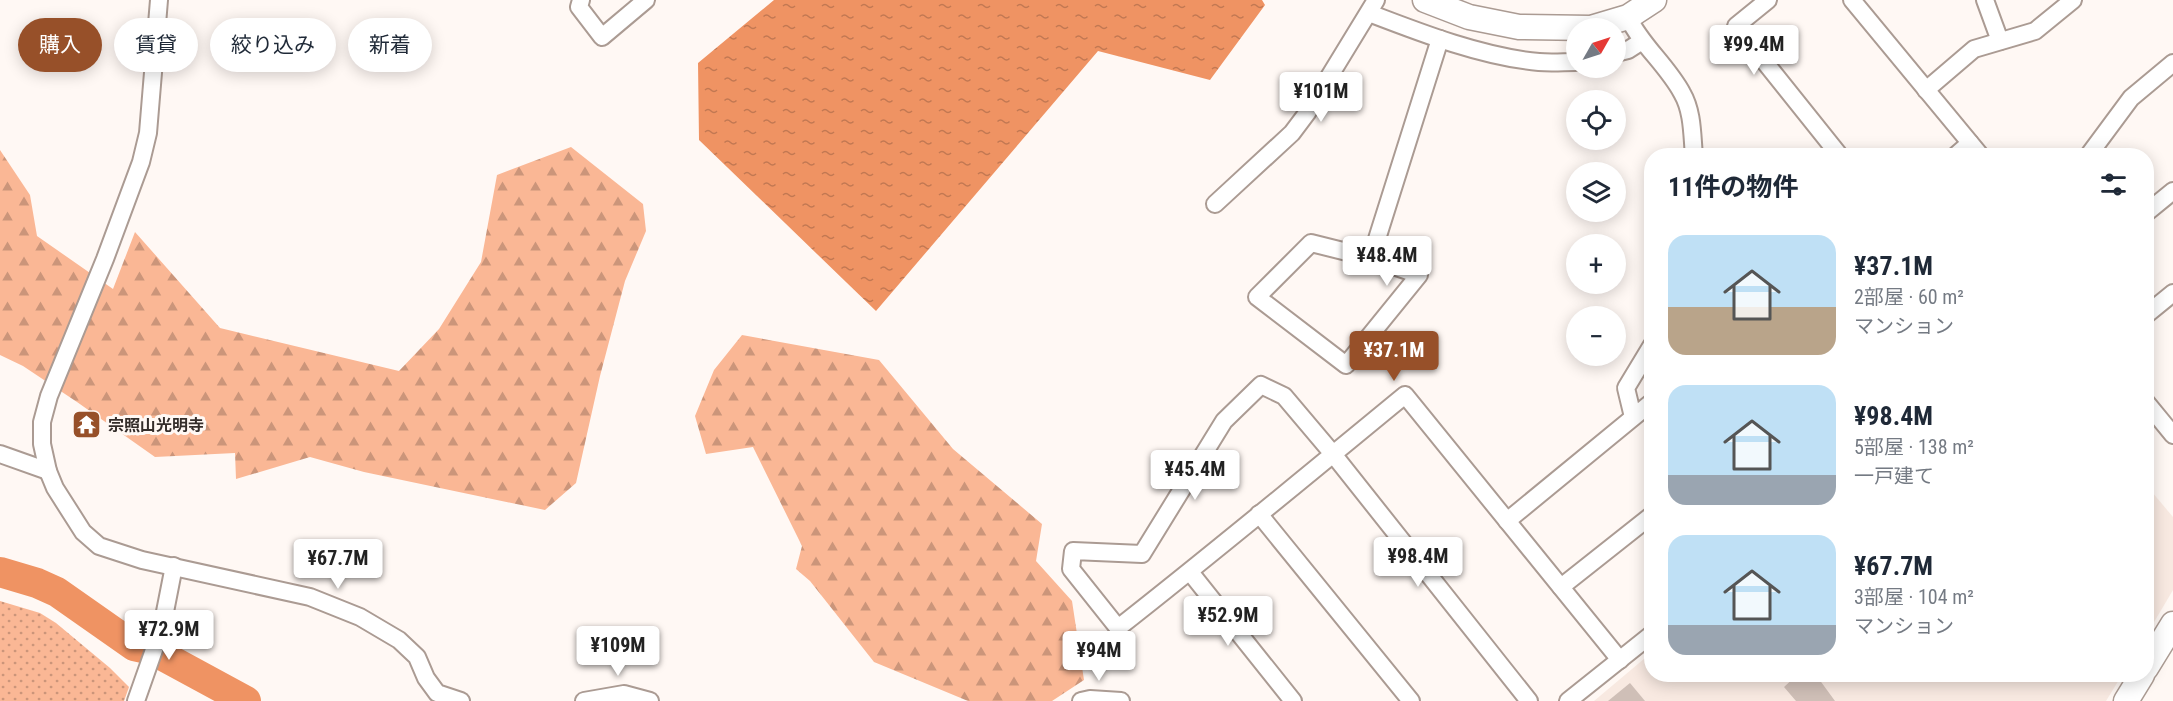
<!DOCTYPE html>
<html lang="ja">
<head>
<meta charset="utf-8">
<style>
	:root { --surface:#fff; --page:#f6f6f7; --text:#1f2937; --muted:#747a83; --accent:#975029 }
	body { margin:0; font-family:"Roboto Condensed","Noto Sans JP",sans-serif; background:var(--page); color:var(--text); height:100vh; display:flex; flex-direction:column; font-size:22px; white-space:nowrap }
	* { box-sizing:border-box; margin:0 }
	p { font-size:20px; color:var(--muted) }
	.icon { flex:none; width:33px; height:33px; fill:none; stroke:currentColor; stroke-width:2; stroke-linecap:round; stroke-linejoin:round }
	.map { position:relative; flex:1; overflow:hidden }
	.panel { position:absolute; left:1644px; top:148px; width:510px; height:534px; display:flex; flex-direction:column; background:var(--surface); border-radius:24px; box-shadow:0 3px 15px #0003 }
	.panel>* { flex:none }
	.hud { position:absolute; left:18px; top:18px; width:570px; height:54px; display:flex; gap:12px }
	.needle { width:39px; rotate:51deg }
	.fabs { position:absolute; left:1566px; top:18px; display:grid; gap:12px }
	.fabs a { display:grid; place-items:center; width:60px; height:60px; border-radius:50%; background:var(--surface); box-shadow:0 3px 15px #0003; font-size:30px }
	.price { position:absolute; translate:-50% -51px; padding:0 14px; border-radius:6px; background:#fff; color:#222; font-size:20px; line-height:39px; filter:drop-shadow(0 2px 3px #0008) }
	.price::after { content:''; position:absolute; left:50%; top:36px; width:18px; height:14px; margin-left:-9px; background:inherit; clip-path:polygon(0 0,100% 0,50% 100%) }
	.price.selected { background:var(--accent); color:#fff }
	ul { padding:0; list-style:none }
	li { display:flex; align-items:center; gap:18px; height:150px; padding:0 24px }
	li span { display:grid; place-items:center; flex:none; width:168px; height:120px; border-radius:18px; color:#555 }
	li>.icon { margin-inline-start:auto }
	span .icon { width:72px; height:72px; fill:#fffc; stroke-width:1 }
	li b { font-size:26px }
	h2 { display:flex; justify-content:space-between; align-items:center; height:72px; padding:0 24px; font-size:26px }
	.tag { padding:0 21px; border-radius:27px; background:var(--surface); box-shadow:0 3px 15px #0003; font-size:21px; line-height:54px }
	.tag.selected { background:var(--accent); color:#fff }
	.map>svg:first-child { display:block }
	.built { fill:#f8e9e1 }
	.grass { fill:url(#grass-dots) }
	.forest { fill:url(#forest-firs) }
	.water { fill:url(#water-ripples) }
	.lines { fill:none; stroke-linecap:round; stroke-linejoin:round }
	.river { stroke:#ef9363; stroke-width:30 }
	.building { fill:#cfbfb7 }
	.street-casing { stroke:#ab9b93; stroke-width:20 }
	.secondary-casing { stroke:#ab9b93; stroke-width:27 }
	.street { stroke:#fff; stroke-width:16 }
	.secondary { stroke:#fff; stroke-width:24 }
	.labels { text-anchor:middle; stroke-width:6; stroke-linejoin:round; paint-order:stroke }
	.poi-label { font-size:16px; font-weight:bold; fill:#342d2a; stroke:#fff8f4; text-anchor:start }
</style>
</head>
<body>
<div class="map">
<svg width="2173" height="701" viewBox="0 0 2173 701">
	<defs>
		<pattern id="grass-dots" width="8" height="8" patternUnits="userSpaceOnUse" patternTransform="scale(1.5)"><rect width="8" height="8" fill="#fab795"/><path d="M2 2h.1M6 6h.1" fill="none" stroke="#cb957a" stroke-width="1.8" stroke-linecap="round"/></pattern>
		<pattern id="forest-firs" width="22" height="20" patternUnits="userSpaceOnUse" patternTransform="scale(1.5)"><rect width="22" height="20" fill="#fab795"/><path d="M5 1l3.5 6h-7zM16 11l3.5 6h-7z" fill="#cb957a"/></pattern>
		<pattern id="water-ripples" width="26" height="14" patternUnits="userSpaceOnUse" patternTransform="scale(1.5)"><rect width="26" height="14" fill="#ef9363"/><path d="M2 4q2-2 4 0t4 0M15 11q2-2 4 0t4 0" fill="none" stroke="#c27852"/></pattern>
	</defs>
	<rect width="100%" height="100%" fill="#fff8f4"/>
	<!-- built -->
	<g class="built">
		<path d="M 2146,485 L 2173,517 L 2173,590 L 2147,634 Z"/>
		<path d="M 1651,653 L 1652,675 L 2122,675 L 2106,701 L 1594,701 Z"/>
	</g>
	<!-- grass -->
	<path class="grass" d="M 0,601 L 40,613 L 56,623 L 110,668 L 129,687 L 124,701 L 0,701 Z"/>
	<!-- forest -->
	<g class="forest">
		<path d="M 571,147 L 643,204 L 646,231 L 625,281 L 600,376 L 576,483 L 545,510 L 364,472 L 310,457 L 236,479 L 235,453 L 155,457 L 77,402 L 23,366 L 0,355 L 0,150 L 30,195 L 37,236 L 113,289 L 135,232 L 220,328 L 399,371 L 439,329 L 481,262 L 497,175 Z"/>
		<path d="M 742,335 L 879,360 L 953,449 L 1042,524 L 1036,561 L 1072,601 L 1084,680 L 1052,701 L 968,701 L 874,662 L 810,581 L 796,569 L 802,546 L 753,447 L 706,454 L 695,416 L 714,370 Z"/>
	</g>
	<!-- water -->
	<path class="water" d="M 774,0 L 1262,0 L 1265,5 L 1210,80 L 1098,51 L 876,311 L 699,140 L 698,63 Z"/>
	<g class="lines">
		<!-- river -->
		<path class="river" d="M 0,572 L 37,583 L 57,592 L 134,646 L 152,650 L 246,701"/>
	</g>
	<!-- building -->
	<g class="building">
		<path d="M 1797,675 L 1805,675 L 1809,681 L 1816,675 L 1835,701 L 1796,701 L 1784,687 Z"/>
		<path d="M 1630,683 L 1645,701 L 1608,701 Z"/>
	</g>
	<g class="lines">
		<defs>
			<g id="street">
				<path d="M 159,0 L 148,133 L 141,162 L 105,259 L 49,396 L 42,422 L 42,444 L 48,471 L 55,488 L 83,532 L 99,546 L 142,560 L 310,597 L 360,617 L 399,640 L 417,657 L 426,678 L 437,693 L 461,701"/>
				<path d="M 581,0 L 579,7 L 602,37 L 646,0"/>
				<path d="M 1768,0 L 1736,26 L 1840,156"/>
				<path d="M 1852,0 L 1981,156"/>
				<path d="M 1985,0 L 2000,41"/>
				<path d="M 1369,13 C 1421,33 1483,57 1539,62 C 1551,63 1564,62 1576,62"/>
				<path d="M 1628,17 C 1641,45 1667,65 1682,93 C 1693,112 1692,135 1694,156"/>
				<path d="M 1616,53 L 1628,50 L 1642,41"/>
				<path d="M 1926,90 L 1974,49 L 2035,31 L 2073,0"/>
				<path d="M 1955,156 L 1970,143"/>
				<path d="M 2088,156 L 2131,98 L 2173,63"/>
				<path d="M 1215,204 L 1292,133 L 1307,113 L 1376,0"/>
				<path d="M 2146,213 L 2173,191"/>
				<path d="M 1371,258 L 1311,243 L 1257,297 L 1346,365 L 1419,275 L 1371,258 L 1440,39"/>
				<path d="M 2146,315 L 2173,293"/>
				<path d="M 2146,402 L 2173,435"/>
				<path d="M 1633,417 L 1626,388 L 1652,345"/>
				<path d="M 0,454 L 48,471"/>
				<path d="M 1259,514 L 1411,701"/>
				<path d="M 1507,521 L 1652,402"/>
				<path d="M 1190,572 L 1293,701"/>
				<path d="M 1561,587 L 1652,515"/>
				<path d="M 136,701 L 162,627 L 174,566"/>
				<path d="M 584,701 L 624,694 L 650,701"/>
				<path d="M 1081,701 L 1090,699 L 1121,701"/>
				<path d="M 1529,701 L 1333,454 L 1284,396 L 1261,385 L 1224,421 L 1142,554 L 1073,551 L 1071,569 L 1118,628 C 1215,552 1310,473 1405,395 L 1620,660"/>
				<path d="M 1568,701 L 1652,634"/>
			</g>
			<g id="secondary">
				<path d="M 1425,0 L 1469,17 L 1519,27 L 1591,28 L 1628,17 L 1654,0"/>
				<path d="M 2146,668 L 2173,624"/>
				<path d="M 2126,701 L 2142,675"/>
			</g>
		</defs>
		<!-- street casing -->
		<use href="#street" class="street-casing"/>
		<!-- secondary casing -->
		<use href="#secondary" class="secondary-casing"/>
		<!-- street -->
		<use href="#street" class="street"/>
		<!-- secondary -->
		<use href="#secondary" class="secondary"/>
	</g>
	<!-- icons -->
	<defs>
		<symbol id="temple-square" viewBox="-11 -11 22 22"><rect x="-9" y="-9" width="18" height="18" rx="4" fill="#975029" stroke="#fff8f4"/><path d="M0-6L5-2H3V0L6.5 2.5H4V6H1.5V3h-3V6H-4V2.5H-6.5L-3 0V-2H-5Z" fill="#fff"/></symbol>
	</defs>
	<g fill-rule="evenodd">
		<use href="#temple-square" x="70" y="408" width="33" height="33"/>
	</g>
	<g class="labels">
		<!-- poi labels -->
		<g class="poi-label">
			<text x="108" y="431">宗照山光明寺</text>
		</g>
	</g>
</svg>
<div class="fabs">
<a><svg class="needle" viewBox="-14 -14 28 28"><path d="M0-13l5 13h-10z" fill="#e53935"/><path d="M0 13l5-13h-10z" fill="#747a83"/></svg></a>
<a><svg class="icon" aria-label="locate" viewBox="0 0 24 24"><circle cx="12" cy="12" r="6"/><path d="M12 2v4M12 18v4M2 12h4M18 12h4"/></svg></a>
<a><svg class="icon" aria-label="layers" viewBox="0 0 24 24"><path d="M12 4l9 5-9 5-9-5zM3 14l9 5 9-5"/></svg></a>
<a>+</a>
<a>−</a>
</div>
<b class="price" style="left:1754px;top:76px">¥99.4M</b>
<b class="price" style="left:1321px;top:123px">¥101M</b>
<b class="price" style="left:1387px;top:287px">¥48.4M</b>
<b class="price selected" style="left:1394px;top:382px">¥37.1M</b>
<b class="price" style="left:1195px;top:501px">¥45.4M</b>
<b class="price" style="left:1418px;top:588px">¥98.4M</b>
<b class="price" style="left:338px;top:590px">¥67.7M</b>
<b class="price" style="left:1228px;top:647px">¥52.9M</b>
<b class="price" style="left:169px;top:661px">¥72.9M</b>
<b class="price" style="left:618px;top:677px">¥109M</b>
<b class="price" style="left:1099px;top:682px">¥94M</b>
<div class="hud">
<a class="tag selected">購入</a>
<a class="tag">賃貸</a>
<a class="tag">絞り込み</a>
<a class="tag">新着</a>
</div>
<section class="panel">
<h2>11件の物件<svg class="icon" aria-label="filters" viewBox="0 0 24 24"><path d="M4 7h16M4 17h16"/><circle cx="9" cy="7" r="2"/><circle cx="15" cy="17" r="2"/></svg></h2>
<ul>
<li><span style="background:linear-gradient(#bfe0f5 60%,#b9a48a 0)"><svg class="icon" aria-label="home" viewBox="0 0 24 24"><path d="M3 11l9-7 9 7M6 9v11h12V9"/></svg></span><div><b>¥37.1M</b><p>2部屋 · 60 m²</p><p>マンション</p></div></li>
<li><span style="background:linear-gradient(#bfe0f5 75%,#9aa5b1 0)"><svg class="icon" aria-label="home" viewBox="0 0 24 24"><path d="M3 11l9-7 9 7M6 9v11h12V9"/></svg></span><div><b>¥98.4M</b><p>5部屋 · 138 m²</p><p>一戸建て</p></div></li>
<li><span style="background:linear-gradient(#bfe0f5 75%,#9aa5b1 0)"><svg class="icon" aria-label="home" viewBox="0 0 24 24"><path d="M3 11l9-7 9 7M6 9v11h12V9"/></svg></span><div><b>¥67.7M</b><p>3部屋 · 104 m²</p><p>マンション</p></div></li>
</ul>
</section>
</div>
</body>
</html>
